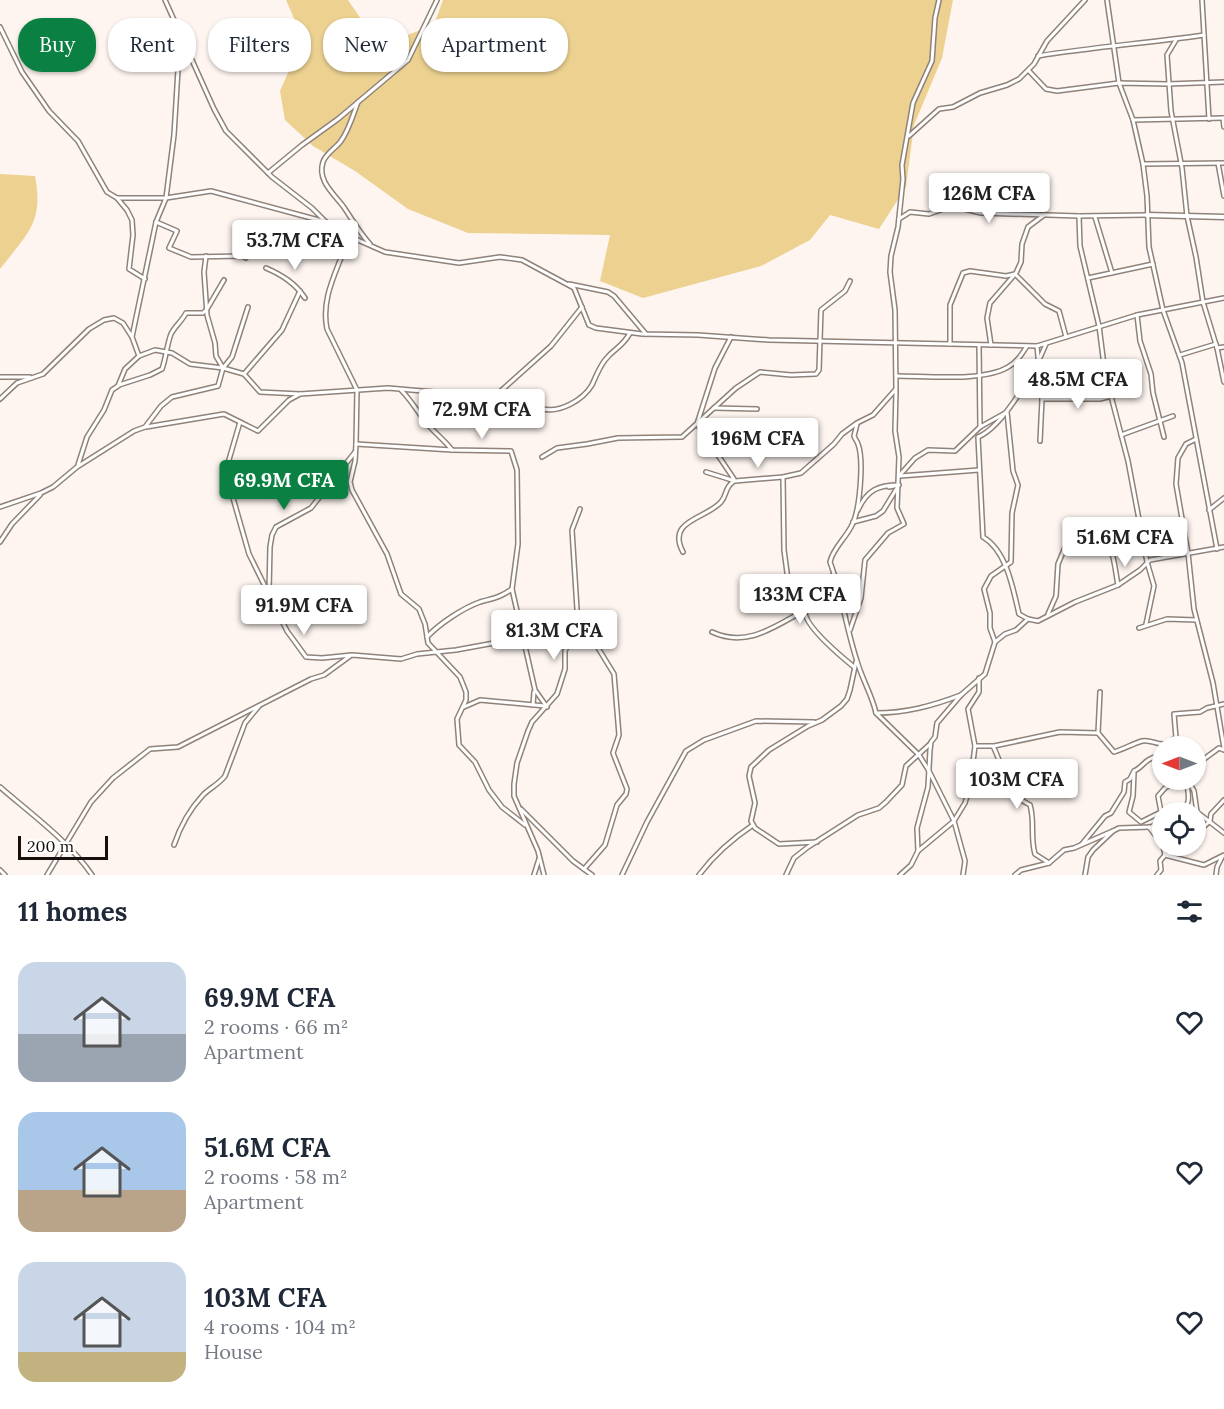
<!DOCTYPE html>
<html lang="en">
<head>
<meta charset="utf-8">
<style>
	:root { --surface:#fff; --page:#f6f6f7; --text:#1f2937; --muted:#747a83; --accent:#0b8043 }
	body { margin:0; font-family:Lora,serif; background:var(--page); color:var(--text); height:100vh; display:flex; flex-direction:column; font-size:22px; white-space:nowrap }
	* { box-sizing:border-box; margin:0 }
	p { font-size:20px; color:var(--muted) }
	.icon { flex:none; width:33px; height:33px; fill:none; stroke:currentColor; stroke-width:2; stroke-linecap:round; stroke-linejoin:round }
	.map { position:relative; height:875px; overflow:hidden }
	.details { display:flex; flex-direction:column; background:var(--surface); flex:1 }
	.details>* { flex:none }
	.hud { position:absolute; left:18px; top:18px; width:600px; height:54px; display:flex; gap:12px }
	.needle { width:39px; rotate:270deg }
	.controls { position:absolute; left:1152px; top:736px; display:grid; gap:12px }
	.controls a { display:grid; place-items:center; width:54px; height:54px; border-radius:50%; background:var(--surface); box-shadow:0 2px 4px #0004; font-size:30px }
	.scale { position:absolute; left:18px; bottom:15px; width:90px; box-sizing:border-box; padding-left:6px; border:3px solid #15100e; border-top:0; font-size:16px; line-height:21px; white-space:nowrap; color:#15100e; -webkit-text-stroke:4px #fff; paint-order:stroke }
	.price { position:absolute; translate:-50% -51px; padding:0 14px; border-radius:6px; background:#fff; color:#222; font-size:20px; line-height:39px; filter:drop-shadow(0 2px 3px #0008) }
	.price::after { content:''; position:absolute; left:50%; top:36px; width:18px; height:14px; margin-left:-9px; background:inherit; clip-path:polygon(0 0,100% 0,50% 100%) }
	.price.current { background:var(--accent); color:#fff }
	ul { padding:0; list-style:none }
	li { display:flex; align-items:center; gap:18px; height:150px; padding:0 18px }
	li span { display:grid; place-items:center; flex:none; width:168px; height:120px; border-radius:18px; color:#555 }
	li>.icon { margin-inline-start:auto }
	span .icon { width:72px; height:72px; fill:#fffc; stroke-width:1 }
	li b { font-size:26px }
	h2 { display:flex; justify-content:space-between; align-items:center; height:72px; padding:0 18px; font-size:26px }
	.chip { padding:0 21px; border-radius:24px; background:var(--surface); box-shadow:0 2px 4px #0004; font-size:21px; line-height:54px }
	.chip.current { background:var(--accent); color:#fff }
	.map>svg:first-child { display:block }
	.green { fill:#ecd190 }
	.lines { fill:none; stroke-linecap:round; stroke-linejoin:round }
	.minor-casing { stroke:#8f827a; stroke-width:6 }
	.tertiary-casing { stroke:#8f827a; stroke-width:7 }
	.minor { stroke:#fff; stroke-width:3 }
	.tertiary { stroke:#fff; stroke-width:4 }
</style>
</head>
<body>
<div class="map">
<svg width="1224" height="875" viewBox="0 0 1224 875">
	<rect width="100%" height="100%" fill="#fef5f0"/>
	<!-- green -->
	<g class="green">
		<path d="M 286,0 L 348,0 L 383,51 L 410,34 L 434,25 L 443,0 L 953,0 L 942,58 L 914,125 L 906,187 L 879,229 L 830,215 L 810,240 L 761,266 L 643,298 L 600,281 L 610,235 L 468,233 L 408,209 L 355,171 L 313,146 L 285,120 L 280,91 L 303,39 Z"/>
		<path d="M 0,174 L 35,176 C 44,223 27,234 0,269 Z"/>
	</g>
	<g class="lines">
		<defs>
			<g id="minor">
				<path d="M 165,0 L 214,109 L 226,131 L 272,177 L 312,208 L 327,223 L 360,241 L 385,252 L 459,263 L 500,257 L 522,260 L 574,288 L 589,325 L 596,328 L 642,334 L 698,335 L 769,340 L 1037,346 L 1137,315 L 1224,298"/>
				<path d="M 1107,0 L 1119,83 L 1133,120 L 1143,164 L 1147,196 L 1149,247 L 1163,310 L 1182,363 L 1217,549"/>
				<path d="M 1202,0 L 1209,119"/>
				<path d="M 0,27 L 22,72 L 49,111 L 78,141 L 107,192 L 117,198 L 127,210 L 132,220 L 133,235 L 129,269 L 145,279"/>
				<path d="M 1176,40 L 1167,55 L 1171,111 L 1182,168 L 1187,216 L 1196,257 L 1203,302 L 1217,348 L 1224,382"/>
				<path d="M 1038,56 C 1093,47 1149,43 1204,35"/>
				<path d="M 1029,71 L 1046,89 L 1057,91 L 1119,83 L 1168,84 L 1224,82"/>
				<path d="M 358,102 C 353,115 349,130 341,141 C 336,148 326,153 323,162 C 317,180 333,193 343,206 C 352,219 359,232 370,244"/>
				<path d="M 1223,118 L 1224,127"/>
				<path d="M 1133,120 L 1224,118"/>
				<path d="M 909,136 L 939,109 L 953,107 L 980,93 L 1007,85 L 1019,79 L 1034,64 L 1047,41 L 1085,0"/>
				<path d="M 1218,163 L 1224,196"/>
				<path d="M 1143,164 L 1224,163"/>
				<path d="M 268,173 L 302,145 L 338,119 L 408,60 L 437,0"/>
				<path d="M 117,198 L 166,198 L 211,191 L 326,222"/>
				<path d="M 1079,216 L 1080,246 L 1099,326 L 1105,373 L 1128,461 L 1147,562 L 1154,586 L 1146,624"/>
				<path d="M 1095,217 L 1112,273"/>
				<path d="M 899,219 L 910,212 L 929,214 L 952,206 L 981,213 L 1079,216 L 1147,215"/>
				<path d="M 156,222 L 177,231 L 169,248 L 191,257 L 242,256 L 246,258"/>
				<path d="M 349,235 C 340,267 320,295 327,329 L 357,390 L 356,444 L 355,461 L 350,482 L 352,490 L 387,554 L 401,594 L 419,609 L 425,624 L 428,643 L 460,677 L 466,692 L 466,700 L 457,719 L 459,745 L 475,762 L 489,790 L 502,807 L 525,825"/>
				<path d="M 266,268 C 282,275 295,283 305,298"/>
				<path d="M 1088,278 L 1153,264"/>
				<path d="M 569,284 L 608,292 L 614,296 L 646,334"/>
				<path d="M 1137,315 L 1140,341 L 1151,374 L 1153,393 L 1164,437"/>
				<path d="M 731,337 L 715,368 L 697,424 L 734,479"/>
				<path d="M 950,344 L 950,305 L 963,273 L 970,271 L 1006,276 L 1015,274 L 1045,304 L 1059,311 L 1066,337"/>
				<path d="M 1046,344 C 1036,369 1003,427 978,437 L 983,537 C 1007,551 1013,589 1019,614 L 1028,619 L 1038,621 L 1075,602 L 1118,585 L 1140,570 L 1150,560 L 1224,547"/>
				<path d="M 979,345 L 980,427"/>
				<path d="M 991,345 L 987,318 L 990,303 L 1016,273 L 1021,262 L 1022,244 L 1028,227 L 1044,215"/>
				<path d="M 1037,346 L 1042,399 L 1040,441"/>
				<path d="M 1217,348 L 1224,347"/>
				<path d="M 1180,355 L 1216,344"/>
				<path d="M 139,356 L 155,350 L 172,353 L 190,364 L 223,368 L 216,356 L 215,343 L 207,315 L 204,272 L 206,256"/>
				<path d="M 223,368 L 232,357 L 248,307"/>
				<path d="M 244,374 L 282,330 L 300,291"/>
				<path d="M 897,376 C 927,376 983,382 1008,367 C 1017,362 1022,354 1027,346"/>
				<path d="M 0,377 L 30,377"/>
				<path d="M 119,385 L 150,375 L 162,369 C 166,358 167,344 171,334 C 175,326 182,321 186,313 L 203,313 L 207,309 L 224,280"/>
				<path d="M 401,390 C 411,400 417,411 425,421 C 433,432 443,438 452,450"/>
				<path d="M 300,394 L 289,400 L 258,431 L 240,422 L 228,463 L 228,479 L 231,491 L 249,554 L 287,631 L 306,657 L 322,658 L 352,655 L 401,659 L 417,654 L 456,650 L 505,641 L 513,636 L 520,628"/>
				<path d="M 494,397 L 551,346 L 582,307"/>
				<path d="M 0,399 L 17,383 L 43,374 L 89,329 L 104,320 L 114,318 L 123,323 L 132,337"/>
				<path d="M 1042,399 L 1100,399 L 1111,396"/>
				<path d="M 714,408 L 757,409"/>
				<path d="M 857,424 L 854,436 C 855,439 857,441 858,444 C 864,460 860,510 852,525 C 846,538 833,548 830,562 C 842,594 846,628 857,661 C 862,679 872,695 876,713 C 906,713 932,706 961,695"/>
				<path d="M 146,427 L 224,414 L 240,422"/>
				<path d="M 1121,435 L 1173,416"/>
				<path d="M 1196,439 L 1186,444 L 1178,458 L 1176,484 L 1188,553 L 1194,609 L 1213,683 L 1224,748"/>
				<path d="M 356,444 L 452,450 L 511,451 L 517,470 L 518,544 L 512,589 L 535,690 L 547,707"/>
				<path d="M 542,457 L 557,448 L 587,444 L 618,438 L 682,437 L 736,388 L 760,372 L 791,375 L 816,374 L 819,370 L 821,310 L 845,291 L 850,281"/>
				<path d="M 78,465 L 87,437 L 104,410 L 112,390 L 118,386 L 125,369 L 139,356 L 132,337 L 156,222 L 166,198 L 174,135 L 180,37"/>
				<path d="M 706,472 L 735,481 L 783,477 L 801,473 L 834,444 L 842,434 L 857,423 L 873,415 L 896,389 L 895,310 L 890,272 L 891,256 L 898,227 L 903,179 L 902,165 L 913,103 L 932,61 L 935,18 L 939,0"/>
				<path d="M 899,476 L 915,458 L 928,450 L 955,451 L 980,427 L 1007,412 L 1013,471 L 1018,485 L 1012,513 L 1011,562 L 991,576 L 984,589 L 990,613 L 990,628 L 995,642"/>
				<path d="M 900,476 L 979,470"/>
				<path d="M 0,507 L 41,493 L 53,487 L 77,467 L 134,431 L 145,427 L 161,406 L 172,397 L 218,386 L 223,368 L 244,374 L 260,392 L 300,394 L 388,388 L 526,400 C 532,402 537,408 543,409 C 560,413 583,400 592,385 C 596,376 599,368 605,360 C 615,347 622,348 630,333"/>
				<path d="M 858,510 C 867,490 878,485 899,485 L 889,487"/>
				<path d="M 1209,510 L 1224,498"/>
				<path d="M 853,522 L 876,516 L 883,511 L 897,488"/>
				<path d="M 0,542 L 12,524 L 40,495"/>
				<path d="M 683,552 C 666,520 706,519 721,502 C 727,495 725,487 733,482"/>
				<path d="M 834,574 C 825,584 806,596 805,611 C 804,626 843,658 854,667"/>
				<path d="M 269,591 L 270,547 L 272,535 L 276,527 L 311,508 L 355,452"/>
				<path d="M 1048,614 L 1056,596 L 1058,564 L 1066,545 L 1074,535 L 1095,529 C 1114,539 1114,565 1118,585"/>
				<path d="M 578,625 L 595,643 L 614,674 L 619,735 L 613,753 L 627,789 L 626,794 L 617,805 L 605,845 L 584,869"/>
				<path d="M 1139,628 L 1167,619 L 1196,620"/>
				<path d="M 850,630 L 861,598 L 865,560 L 888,533 L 904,524 L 897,508 L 899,457 L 895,431 L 896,391"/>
				<path d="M 712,632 C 747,648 774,627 805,610 L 790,588 L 788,580 L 784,550 L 783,477"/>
				<path d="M 427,637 C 439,624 463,608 480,602 C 494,598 499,598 512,589"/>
				<path d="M 1100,692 L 1098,733 L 1114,752 C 1123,749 1135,743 1142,741 C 1150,739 1157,745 1165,744"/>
				<path d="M 533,705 L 534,692"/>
				<path d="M 464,707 L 480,700 L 545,706"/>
				<path d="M 876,713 L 919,755 L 929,771 L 954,821 L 965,861 L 963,875"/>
				<path d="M 975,746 L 993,746 C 1004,768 1006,794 1030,805 C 1035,821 1030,837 1035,854 L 1049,863"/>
				<path d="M 994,746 L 1060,732 L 1098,733"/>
				<path d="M 1166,747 L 1165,744 L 1176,738 L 1174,714 L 1200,712 L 1207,708 L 1224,704"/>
				<path d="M 1196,765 L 1219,748 L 1224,750"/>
				<path d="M 1134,773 L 1133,796 L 1129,812 L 1141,822 L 1161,812 L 1158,796 L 1165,788 L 1178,780"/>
				<path d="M 1188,780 L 1194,791 L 1197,812 L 1224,833"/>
				<path d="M 0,787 C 30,813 70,842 92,875"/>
				<path d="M 521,809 L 573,861 L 592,875"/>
				<path d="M 1178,813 C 1194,803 1187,795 1187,781"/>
				<path d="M 1149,827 L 1162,844"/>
				<path d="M 1196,834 L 1210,821 L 1211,814 L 1224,800"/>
				<path d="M 817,842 L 779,844 L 755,828 L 751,821 L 755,803 L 749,776 L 751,767 L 769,750 L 808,726 L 822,720 L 841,706 L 847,699 L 850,690 L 856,662"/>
				<path d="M 1082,844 L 1105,816 L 1111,813 L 1124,792 L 1125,782 L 1130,779 L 1134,771 C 1141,768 1144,762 1150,759 C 1155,756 1158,757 1162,753"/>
				<path d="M 174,845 C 180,827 190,809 203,795 C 210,788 219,784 225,776 L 245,723 L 259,706"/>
				<path d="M 1163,846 L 1165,855 L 1204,865 L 1224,855"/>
				<path d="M 918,851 L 954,821 L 965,803 L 970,786 L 975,746 L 968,709 L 979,692 L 979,678"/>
				<path d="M 0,870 L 5,875"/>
				<path d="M 47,875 L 91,802 L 113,778 L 150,749 L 178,747 L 311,679 L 324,675 L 350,656"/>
				<path d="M 534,875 L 539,859"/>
				<path d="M 544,875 L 538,851 L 514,796 L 514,784 L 517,763 L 528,731 L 532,722 L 557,694 L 565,669 L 565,651 L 578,625 L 572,530 L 580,509"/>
				<path d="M 622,875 L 647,822 L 686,751 L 704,740 L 756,721 L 814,722"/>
				<path d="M 699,875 C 714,855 732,839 753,825"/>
				<path d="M 786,875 L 794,858 L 808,847 L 858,815 L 879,808 L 886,802 L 902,785 L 906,766 L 930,744"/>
				<path d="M 900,875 L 911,865 L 918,851 L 917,828 L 928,787 L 930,750 L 931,742 L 935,737 L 937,723 L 961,695 L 985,674 L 995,642 L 1005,634 L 1016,630 L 1028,619"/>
				<path d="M 1015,875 L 1021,870 L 1049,863 L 1064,850 L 1074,848 L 1113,831"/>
				<path d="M 1085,875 L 1088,857 L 1093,850 L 1113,831 L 1119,828 L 1151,827 L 1162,821"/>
				<path d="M 1157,875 L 1161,870 L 1160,861 L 1165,855 L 1186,849 L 1187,846"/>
				<path d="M 1216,875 L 1217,867 L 1222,857"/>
			</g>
			<path id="tertiary" d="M 1147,215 L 1224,217"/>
		</defs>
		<!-- minor casing -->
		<use href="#minor" class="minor-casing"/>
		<!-- tertiary casing -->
		<use href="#tertiary" class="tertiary-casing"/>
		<!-- minor -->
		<use href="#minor" class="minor"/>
		<!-- tertiary -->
		<use href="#tertiary" class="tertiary"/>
	</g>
</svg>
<div class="controls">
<a><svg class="needle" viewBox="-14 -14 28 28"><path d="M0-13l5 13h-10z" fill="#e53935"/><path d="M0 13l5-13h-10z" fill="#747a83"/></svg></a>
<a><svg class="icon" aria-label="locate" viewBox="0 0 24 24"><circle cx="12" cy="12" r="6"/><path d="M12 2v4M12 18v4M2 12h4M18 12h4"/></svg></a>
</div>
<div class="scale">200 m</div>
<b class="price" style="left:989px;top:224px">126M CFA</b>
<b class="price" style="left:295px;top:271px">53.7M CFA</b>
<b class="price" style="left:1078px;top:410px">48.5M CFA</b>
<b class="price" style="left:482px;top:440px">72.9M CFA</b>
<b class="price" style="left:758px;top:469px">196M CFA</b>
<b class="price current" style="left:284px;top:511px">69.9M CFA</b>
<b class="price" style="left:1125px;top:568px">51.6M CFA</b>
<b class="price" style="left:800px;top:625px">133M CFA</b>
<b class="price" style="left:304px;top:636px">91.9M CFA</b>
<b class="price" style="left:554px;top:661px">81.3M CFA</b>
<b class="price" style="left:1017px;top:810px">103M CFA</b>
<div class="hud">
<a class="chip current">Buy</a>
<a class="chip">Rent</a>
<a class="chip">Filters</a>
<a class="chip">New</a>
<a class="chip">Apartment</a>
</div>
</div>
<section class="details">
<h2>11 homes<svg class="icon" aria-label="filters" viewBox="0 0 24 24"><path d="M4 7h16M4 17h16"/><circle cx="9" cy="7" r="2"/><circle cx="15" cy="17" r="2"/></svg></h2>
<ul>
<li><span style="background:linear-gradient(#c9d6e8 60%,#9aa5b1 0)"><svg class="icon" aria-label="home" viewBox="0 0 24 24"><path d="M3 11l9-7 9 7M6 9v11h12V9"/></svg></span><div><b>69.9M CFA</b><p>2 rooms · 66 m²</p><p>Apartment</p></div><svg class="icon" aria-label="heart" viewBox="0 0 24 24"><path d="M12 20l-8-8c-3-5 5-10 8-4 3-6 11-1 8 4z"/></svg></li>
<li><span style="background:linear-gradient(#a9c7e8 65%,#b9a48a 0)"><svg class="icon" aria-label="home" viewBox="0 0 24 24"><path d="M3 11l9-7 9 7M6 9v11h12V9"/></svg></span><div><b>51.6M CFA</b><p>2 rooms · 58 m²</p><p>Apartment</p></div><svg class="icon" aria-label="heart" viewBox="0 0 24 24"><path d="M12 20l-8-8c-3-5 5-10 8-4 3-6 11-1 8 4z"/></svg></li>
<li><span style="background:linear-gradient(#c9d6e8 75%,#c2b280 0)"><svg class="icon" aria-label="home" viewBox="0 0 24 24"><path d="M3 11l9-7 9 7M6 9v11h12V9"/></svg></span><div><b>103M CFA</b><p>4 rooms · 104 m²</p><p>House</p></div><svg class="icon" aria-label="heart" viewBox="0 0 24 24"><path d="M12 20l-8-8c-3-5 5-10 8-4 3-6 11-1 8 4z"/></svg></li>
</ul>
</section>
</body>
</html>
